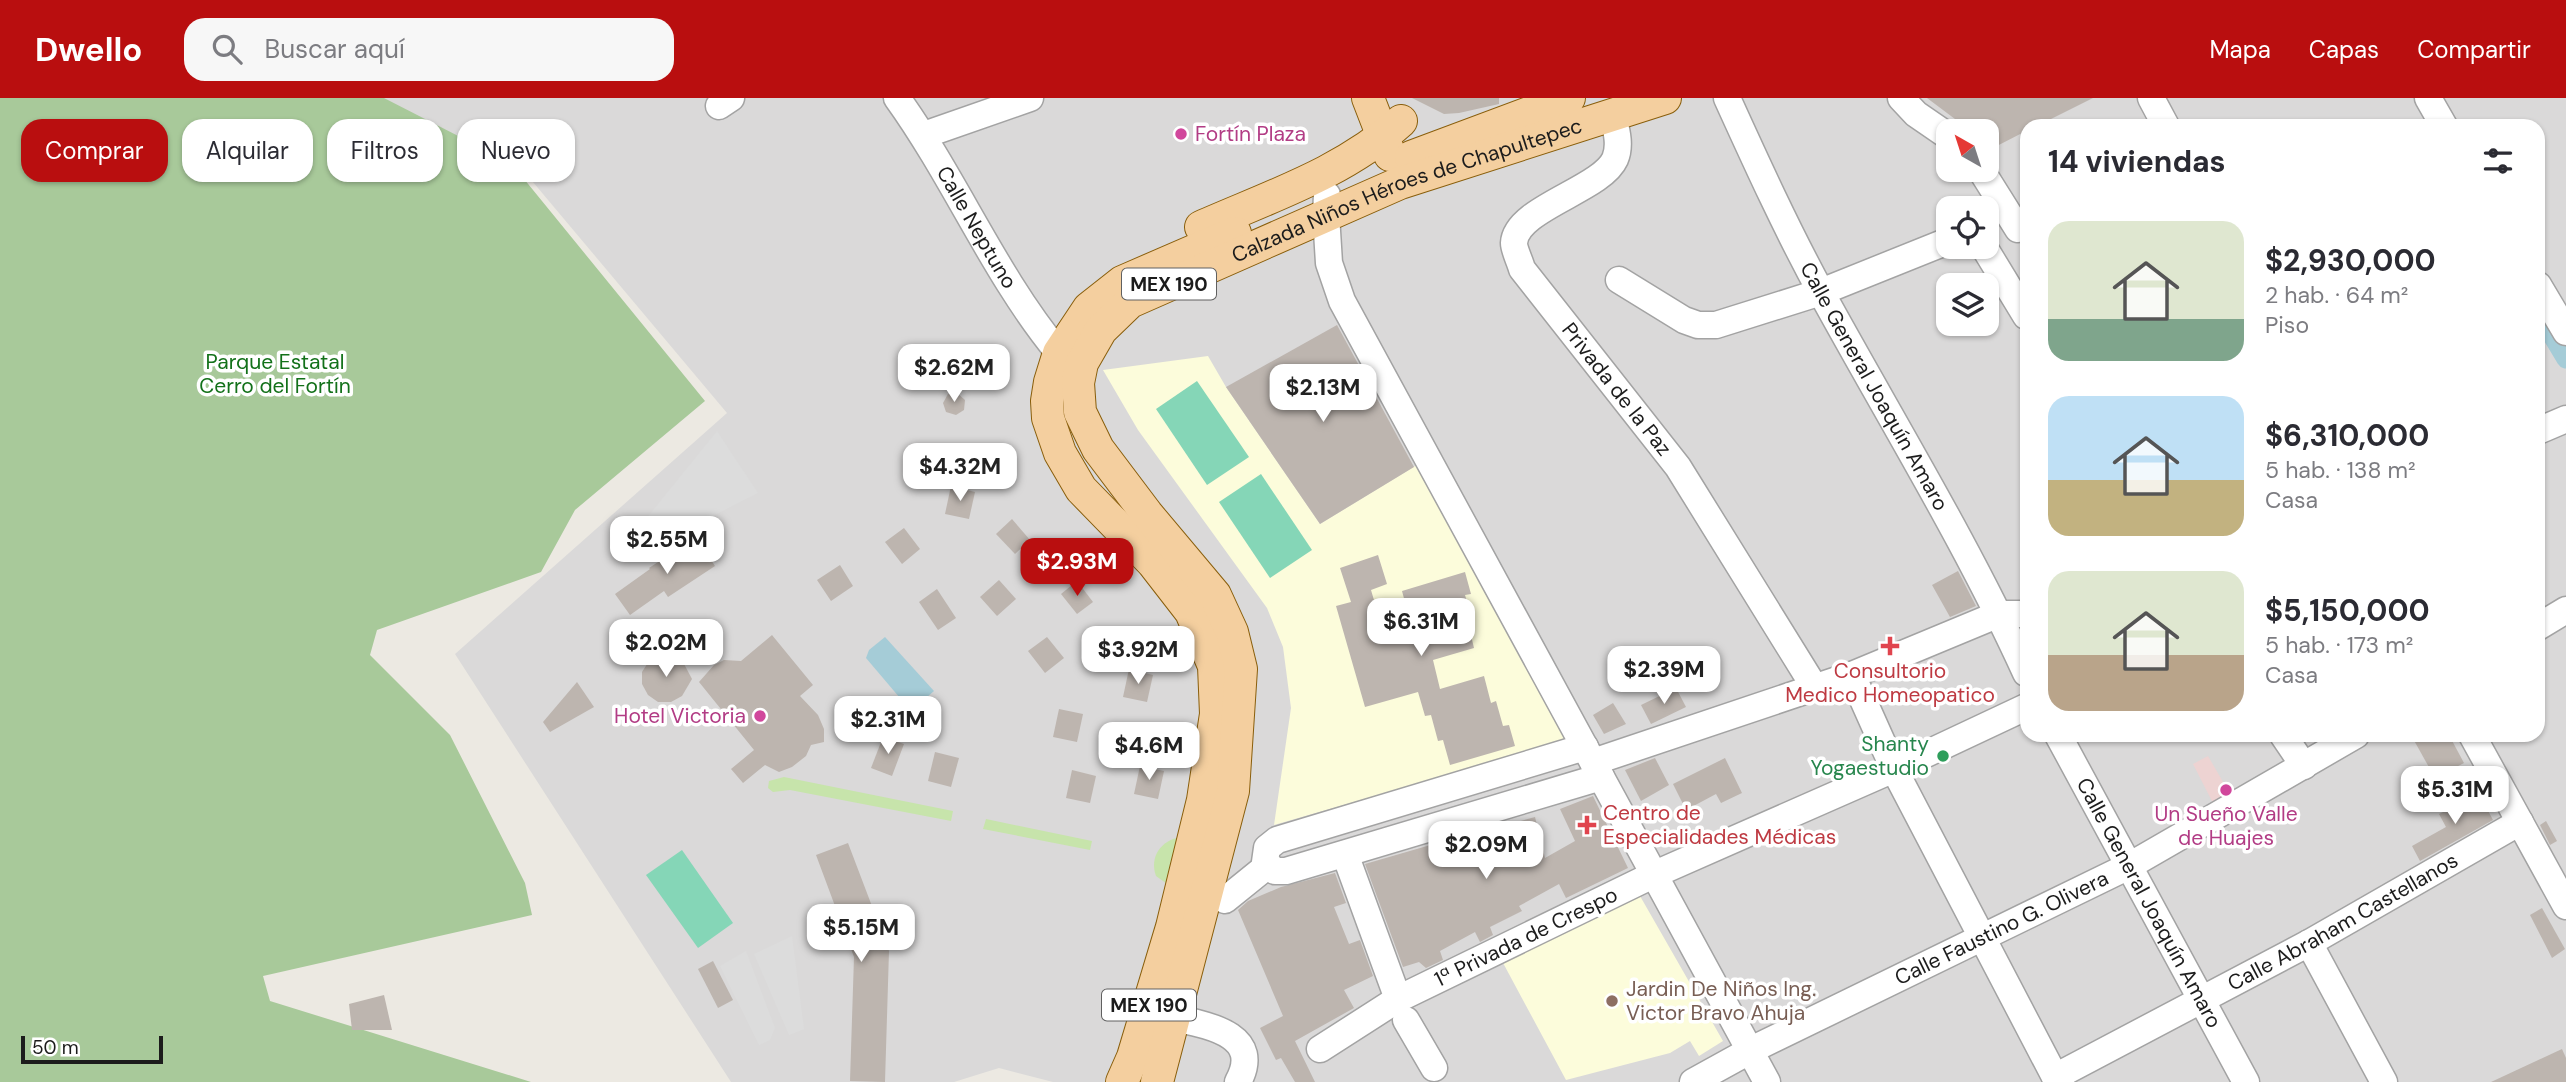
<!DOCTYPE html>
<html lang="es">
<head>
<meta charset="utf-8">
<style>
	:root { --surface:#fff; --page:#f7f7f7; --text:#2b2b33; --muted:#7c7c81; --accent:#b90e0f }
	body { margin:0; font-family:"DM Sans",sans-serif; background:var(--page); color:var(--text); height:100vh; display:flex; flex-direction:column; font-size:26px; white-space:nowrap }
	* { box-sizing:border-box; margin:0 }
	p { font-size:23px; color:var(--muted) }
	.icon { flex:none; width:38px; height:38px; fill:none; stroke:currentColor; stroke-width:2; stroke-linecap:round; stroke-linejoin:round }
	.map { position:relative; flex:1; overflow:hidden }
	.drawer { position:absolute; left:2020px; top:21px; width:525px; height:623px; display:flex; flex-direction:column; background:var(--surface); border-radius:21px; box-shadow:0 2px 5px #0004 }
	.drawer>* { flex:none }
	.hud { position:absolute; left:21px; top:21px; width:665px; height:63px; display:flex; gap:14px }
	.needle { width:46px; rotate:321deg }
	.buttons { position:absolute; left:1936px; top:21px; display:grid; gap:14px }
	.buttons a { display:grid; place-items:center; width:63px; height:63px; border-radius:14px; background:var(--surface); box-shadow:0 2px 5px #0004; font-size:35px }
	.scale { position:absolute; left:21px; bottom:18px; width:142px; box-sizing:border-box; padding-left:7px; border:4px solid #1c1c1c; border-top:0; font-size:19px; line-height:24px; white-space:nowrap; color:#1c1c1c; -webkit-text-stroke:5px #fff; paint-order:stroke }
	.price { position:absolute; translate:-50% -60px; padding:0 16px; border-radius:14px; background:#fff; color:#222; font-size:23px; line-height:46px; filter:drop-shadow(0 2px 4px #0008) }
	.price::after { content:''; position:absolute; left:50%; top:42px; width:21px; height:16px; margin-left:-10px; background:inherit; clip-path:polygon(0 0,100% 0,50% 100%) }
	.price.active { background:var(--accent); color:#fff }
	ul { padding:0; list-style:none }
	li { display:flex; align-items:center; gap:21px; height:175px; padding:0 28px }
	li span { display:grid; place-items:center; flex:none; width:196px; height:140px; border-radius:21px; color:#555 }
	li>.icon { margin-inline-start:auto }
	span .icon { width:84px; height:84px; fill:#fffc; stroke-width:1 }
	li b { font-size:30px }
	h2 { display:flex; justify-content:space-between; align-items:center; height:84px; padding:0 28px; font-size:30px }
	.chip { padding:0 24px; border-radius:21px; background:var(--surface); box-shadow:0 2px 5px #0004; font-size:24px; line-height:63px }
	.chip.active { background:var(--accent); color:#fff }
	header { display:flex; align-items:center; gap:42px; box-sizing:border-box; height:98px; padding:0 35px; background:var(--accent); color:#fff }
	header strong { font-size:33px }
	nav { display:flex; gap:38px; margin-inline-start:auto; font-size:24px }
	.search { width:490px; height:63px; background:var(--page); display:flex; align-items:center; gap:18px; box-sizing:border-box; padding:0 24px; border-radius:21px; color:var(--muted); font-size:26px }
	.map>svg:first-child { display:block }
	.residential { fill:#dad9d9; fill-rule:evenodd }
	.commercial { fill:#edd3d2 }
	.education { fill:#fcfcdb }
	.grass { fill:#c7e4ab }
	.forest { fill:#a8c99a }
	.pitch { fill:#85d6b7 }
	.parking { fill:#dcdcdc }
	.water { fill:#a5ccd7 }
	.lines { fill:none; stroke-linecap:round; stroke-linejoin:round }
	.canal { stroke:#a5ccd7; stroke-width:19 }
	.building { fill:#bdb5af }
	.minor-casing { stroke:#a3a3a3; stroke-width:29 }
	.major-casing { stroke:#895e0b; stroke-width:34 }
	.minor { stroke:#fff; stroke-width:26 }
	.major { stroke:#f4cf9f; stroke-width:32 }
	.hotel-dot { fill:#d1479c; stroke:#fff; stroke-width:2.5 }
	.health-dot { fill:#e0444e; stroke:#fff; stroke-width:2.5 }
	.leisure-dot { fill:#2e9e5b; stroke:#fff; stroke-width:2.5 }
	.education-dot { fill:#8d6e63; stroke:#fff; stroke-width:2.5 }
	.labels { text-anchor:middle; stroke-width:7; stroke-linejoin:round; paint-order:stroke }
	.shield { fill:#fff; stroke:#606060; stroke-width:2 }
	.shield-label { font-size:19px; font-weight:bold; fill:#1c1c1c }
	.hotel-label { font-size:21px; fill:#b23c85; stroke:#fff; text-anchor:start }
	.street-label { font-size:21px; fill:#1c1c1c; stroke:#fff }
	.park-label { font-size:21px; fill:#13711a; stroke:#fff }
	.health-label { font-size:21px; fill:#be3a42; stroke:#fff }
	.leisure-label { font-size:21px; fill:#27864d; stroke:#fff; text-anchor:end }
	.education-label { font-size:21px; fill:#785e54; stroke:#fff; text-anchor:start }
</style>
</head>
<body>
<header>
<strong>Dwello</strong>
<div class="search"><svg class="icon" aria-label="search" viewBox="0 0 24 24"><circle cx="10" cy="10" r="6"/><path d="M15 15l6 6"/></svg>Buscar aquí</div>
<nav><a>Mapa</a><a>Capas</a><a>Compartir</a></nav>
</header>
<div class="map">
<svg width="2566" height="984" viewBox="0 0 2566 984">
	<rect width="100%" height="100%" fill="#ece9e2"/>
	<!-- residential -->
	<path class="residential" d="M 325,0 L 2566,0 L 2566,984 L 1053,984 L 999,970 L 954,984 L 731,984 L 455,556 L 727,315 L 522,71 ZM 2026,28 L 2538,28 L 2538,637 L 2026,637 ZM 1948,33 L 1986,33 L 1986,72 L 1948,72 ZM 1948,110 L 1986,110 L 1986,149 L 1948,149 ZM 1948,187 L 1986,187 L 1986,226 L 1948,226 Z"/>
	<!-- commercial -->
	<path class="commercial" d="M 2208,658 L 2233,701 L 2216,711 L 2193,666 Z"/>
	<!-- education -->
	<g class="education">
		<path d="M 1208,258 L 1226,289 L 1320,426 L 1420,365 L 1566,643 L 1274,727 L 1291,610 L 1283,549 L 1267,510 L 1138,332 L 1103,272 Z"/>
		<path d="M 1636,791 L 1723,943 L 1699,958 L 1690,943 L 1670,955 L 1566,982 L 1502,863 Z"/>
	</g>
	<!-- grass -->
	<g class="grass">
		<path d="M 784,679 L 953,713 L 951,723 L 790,692 L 773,694 L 768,690 L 769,683 Z"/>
		<path d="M 986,721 L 1092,743 L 1090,752 L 983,731 Z"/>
		<path d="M 1181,739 L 1170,788 L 1156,778 C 1149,759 1161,742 1181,739 Z"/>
	</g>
	<!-- forest -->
	<path class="forest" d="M 0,0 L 384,0 L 511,65 L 705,303 L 575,412 L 541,474 L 377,532 L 370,557 L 450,637 L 525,785 L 532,817 L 263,878 L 270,903 L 531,984 L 0,984 Z"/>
	<!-- pitch -->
	<g class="pitch">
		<path d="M 1197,283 L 1249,359 L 1207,387 L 1156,311 Z"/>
		<path d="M 1261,376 L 1312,452 L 1270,480 L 1219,404 Z"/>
		<path d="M 682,752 L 733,825 L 698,850 L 646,777 Z"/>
	</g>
	<!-- parking -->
	<g class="parking">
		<path d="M 717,333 L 758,395 L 639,455 L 628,443 Z"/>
		<path d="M 792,838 L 804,931 L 789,937 L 754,856 Z"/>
		<path d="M 746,853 L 775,930 L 770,942 L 759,947 L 720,868 Z"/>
	</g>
	<!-- water -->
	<path class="water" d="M 885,539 L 934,593 L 911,613 L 866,560 L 869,552 Z"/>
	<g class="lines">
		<!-- canal -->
		<path class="canal" d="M 2538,214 L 2566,261"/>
	</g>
	<!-- building -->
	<g class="building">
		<path d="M 1412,0 L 1499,0 L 1499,6 L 1459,15 L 1444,16 Z"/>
		<path d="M 1927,0 L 2093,0 L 2037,28 L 2026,28 L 2026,33 L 1993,50 L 1986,45 L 1986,33 L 1971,33 Z"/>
		<path d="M 1337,227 L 1414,369 L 1320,426 L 1226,289 Z"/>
		<path d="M 957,295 L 965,302 L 964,312 L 956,317 L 946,314 L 943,305 L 948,296 Z"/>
		<path d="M 951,388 L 975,394 L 969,421 L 945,416 Z"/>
		<path d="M 1012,421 L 1030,442 L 1015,456 L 996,436 Z"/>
		<path d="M 904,430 L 920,451 L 902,466 L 885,444 Z"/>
		<path d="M 696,439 L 715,468 L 668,499 L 664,493 L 630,517 L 615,496 L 650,471 L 649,470 Z"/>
		<path d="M 1378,457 L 1387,486 L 1371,492 L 1381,526 L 1409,519 L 1402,493 L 1465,474 L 1471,496 L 1465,497 L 1473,524 L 1468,525 L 1474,550 L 1433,562 L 1440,591 L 1484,578 L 1491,605 L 1496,603 L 1503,628 L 1509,627 L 1515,648 L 1450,667 L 1443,642 L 1438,643 L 1431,617 L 1425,618 L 1418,594 L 1365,609 L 1336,508 L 1351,504 L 1340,470 Z"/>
		<path d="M 840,467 L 853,488 L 831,503 L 817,482 Z"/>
		<path d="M 1958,473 L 1976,508 L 1950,519 L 1932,487 Z"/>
		<path d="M 999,482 L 1016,501 L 997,518 L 980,499 Z"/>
		<path d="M 1077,483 L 1093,504 L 1077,516 L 1061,496 Z"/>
		<path d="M 937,491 L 956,520 L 938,532 L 919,504 Z"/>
		<path d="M 772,537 L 813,587 L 800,598 L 818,617 L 824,631 L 824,644 L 811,647 L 806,658 L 792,669 L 779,674 L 765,667 L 743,685 L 731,671 L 754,652 L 699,584 L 714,567 L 724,562 L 741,563 Z"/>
		<path d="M 1047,539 L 1064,560 L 1045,575 L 1028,553 Z"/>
		<path d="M 660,557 L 672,558 L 683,564 L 692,581 L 682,598 L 671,604 L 658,604 L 648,597 L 642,586 L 642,574 L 649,563 Z"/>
		<path d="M 1129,571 L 1153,577 L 1147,604 L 1123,599 Z"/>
		<path d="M 577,584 L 594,609 L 550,634 L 543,624 Z"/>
		<path d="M 1676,590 L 1686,609 L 1651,626 L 1641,607 Z"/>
		<path d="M 1613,605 L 1626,626 L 1604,636 L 1593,617 Z"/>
		<path d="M 1059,611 L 1083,616 L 1077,644 L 1053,639 Z"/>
		<path d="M 2411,637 L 2449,637 L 2464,665 L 2435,680 Z"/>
		<path d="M 883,639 L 904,646 L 892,678 L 871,670 Z"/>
		<path d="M 935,654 L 959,660 L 951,689 L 928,683 Z"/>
		<path d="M 1655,660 L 1669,687 L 1641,703 L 1625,672 Z"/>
		<path d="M 1725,660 L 1742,695 L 1721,705 L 1716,696 L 1686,712 L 1673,686 Z"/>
		<path d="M 1140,668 L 1164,673 L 1158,701 L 1134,696 Z"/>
		<path d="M 1072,672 L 1096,678 L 1090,705 L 1066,700 Z"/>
		<path d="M 2479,696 L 2493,722 L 2420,763 L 2412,748 L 2446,729 L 2439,716 Z"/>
		<path d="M 1593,698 L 1628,770 L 1566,800 L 1559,786 L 1519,808 L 1522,813 L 1490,829 L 1493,837 L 1480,844 L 1475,834 L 1440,853 L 1443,862 L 1426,870 L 1419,864 L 1403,869 L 1365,766 L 1434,746 L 1436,753 L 1470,744 L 1469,740 L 1486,735 L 1485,733 L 1535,719 L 1545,760 L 1575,743 L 1560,711 Z"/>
		<path d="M 2546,723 L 2557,743 L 2550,747 L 2540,727 Z"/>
		<path d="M 848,745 L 889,853 L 885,984 L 850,983 L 854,859 L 816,757 Z"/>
		<path d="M 1335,775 L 1346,805 L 1334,809 L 1349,846 L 1360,842 L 1373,878 L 1344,892 L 1354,910 L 1295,943 L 1315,984 L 1295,984 L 1281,960 L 1276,962 L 1260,930 L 1283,918 L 1238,812 L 1248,803 L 1281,789 Z"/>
		<path d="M 2542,810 L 2565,851 L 2552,860 L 2530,817 Z"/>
		<path d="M 713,863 L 733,902 L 718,910 L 698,871 Z"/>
		<path d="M 384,897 L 392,932 L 352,932 L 349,906 Z"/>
		<path d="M 2562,951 L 2566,960 L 2566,984 L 2491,984 Z"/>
	</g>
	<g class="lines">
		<defs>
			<g id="minor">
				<path id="s1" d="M 897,0 C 956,82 995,178 1059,255"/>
				<path id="s2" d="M 1727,0 C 1757,66 1787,132 1822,196 C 1891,322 1967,445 2026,575"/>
				<path d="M 1901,0 L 1916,16 L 1948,38"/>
				<path d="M 2151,0 L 2166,28"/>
				<path d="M 2428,0 L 2444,28"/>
				<path d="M 719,8 L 731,0"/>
				<path id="s3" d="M 1613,18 C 1616,31 1621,47 1615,61 C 1601,92 1516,110 1514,145 C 1514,152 1520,163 1522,171 L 1678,369 L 1815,590"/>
				<path d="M 924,37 L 1030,0"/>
				<path d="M 1981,72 L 2018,131"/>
				<path d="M 1327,97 L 1326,117 L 1329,165 L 1342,203 L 1767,984"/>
				<path d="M 1984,149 L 2026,218"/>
				<path d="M 1619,182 L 1684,222 L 1698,227 L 1716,227 L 1821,194 L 1948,143"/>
				<path d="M 2538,187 L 2566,234"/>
				<path d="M 2538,333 L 2566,321"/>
				<path d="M 2538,529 L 2566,512"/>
				<path d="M 1852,577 L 1894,671 L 2055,979 L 2061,984"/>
				<path id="s4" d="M 2058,637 L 2246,984"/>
				<path d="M 2283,637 L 2304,668"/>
				<path d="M 2472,637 L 2566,808"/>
				<path d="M 1585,649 L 1277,742 L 1267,750 L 1265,764 L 1275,773 L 1286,773 L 1601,679"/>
				<path d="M 1593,664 L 1852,577 L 1999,516 L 2026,516"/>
				<path d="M 1345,756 L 1398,901"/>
				<path d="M 1225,802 L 1267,768"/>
				<path d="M 2309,845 L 2384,984"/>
				<path d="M 1174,920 C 1206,927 1264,936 1238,984"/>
				<path d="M 1406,922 L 1434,970"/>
				<path d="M 1320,951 L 1398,901 L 1653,777 L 1894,671 L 2026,609"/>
				<path id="s5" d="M 2055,979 L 2309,845 L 2520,724"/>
				<path id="s6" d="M 1693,984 L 1751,952 L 2129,768 L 2356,637"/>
			</g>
			<g id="major">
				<path d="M 1368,0 L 1390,57"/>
				<path d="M 1411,59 L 1569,0"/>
				<path d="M 1201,129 C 1271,98 1343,75 1401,23"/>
				<path d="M 1122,984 L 1133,959 L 1172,829 L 1203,702 L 1216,616 L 1214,568 L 1191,514 L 1153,465 L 1081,391 L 1060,355 L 1048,320 L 1047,303 L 1050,284 L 1059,255 L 1089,210 L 1122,184 L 1235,135"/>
				<path id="s7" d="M 1157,984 L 1233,693 L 1241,571 L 1232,534 L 1215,497 L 1147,416 L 1098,351 L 1080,314 L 1078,285 L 1082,265 L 1101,232 L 1130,204 L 1400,85 L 1665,0"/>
			</g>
		</defs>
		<!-- minor casing -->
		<use href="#minor" class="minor-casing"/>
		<!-- major casing -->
		<use href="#major" class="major-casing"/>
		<!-- minor -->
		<use href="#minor" class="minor"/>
		<!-- major -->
		<use href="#major" class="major"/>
	</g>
	<!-- markers -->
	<g class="hotel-dot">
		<circle cx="1181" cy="36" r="7"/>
		<circle cx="760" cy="618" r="7"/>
		<circle cx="2226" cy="692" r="7"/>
	</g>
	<g class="health-dot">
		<path d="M1886.5 537.5h7v7h7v7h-7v7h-7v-7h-7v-7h7z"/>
		<path d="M1583.5 716.5h7v7h7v7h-7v7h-7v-7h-7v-7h7z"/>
	</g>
	<circle class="leisure-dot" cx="1943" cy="658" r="7"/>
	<circle class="education-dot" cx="1612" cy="903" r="7"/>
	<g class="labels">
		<!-- shield labels -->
		<g class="shield">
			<rect x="1122" y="170.5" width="94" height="31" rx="5"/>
			<rect x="1102" y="891.5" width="94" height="31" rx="5"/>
		</g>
		<g class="shield-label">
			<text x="1169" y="193">MEX 190</text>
			<text x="1149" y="914">MEX 190</text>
		</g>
		<!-- hotel labels -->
		<g class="hotel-label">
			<text x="1195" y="43">Fortín Plaza</text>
			<text x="746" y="625" text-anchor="end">Hotel Victoria</text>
			<text x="2226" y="723" text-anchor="middle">Un Sueño Valle<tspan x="2226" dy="24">de Huajes</tspan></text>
		</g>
		<!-- street labels -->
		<g class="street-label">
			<text dy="7" stroke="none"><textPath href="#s7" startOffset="1157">Calzada Niños Héroes de Chapultepec</textPath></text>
			<text dy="7" stroke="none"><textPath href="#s1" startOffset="152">Calle Neptuno</textPath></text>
			<text dy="7" stroke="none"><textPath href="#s2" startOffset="324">Calle General Joaquín Amaro</textPath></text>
			<text dy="7" stroke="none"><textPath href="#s3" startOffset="359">Privada de la Paz</textPath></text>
			<text dy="7" stroke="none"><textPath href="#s4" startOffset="191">Calle General Joaquín Amaro</textPath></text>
			<text dy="7" stroke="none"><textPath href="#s5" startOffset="327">Calle Abraham Castellanos</textPath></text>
			<text dy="7" stroke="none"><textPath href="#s6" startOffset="345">Calle Faustino G. Olivera</textPath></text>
			<text transform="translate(1526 839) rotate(-26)" y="7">1ª Privada de Crespo</text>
		</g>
		<!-- park labels -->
		<g class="park-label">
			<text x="275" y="271">Parque Estatal<tspan x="275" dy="24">Cerro del Fortín</tspan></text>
		</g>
		<!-- health labels -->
		<g class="health-label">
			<text x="1890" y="580">Consultorio<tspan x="1890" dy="24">Medico Homeopatico</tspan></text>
			<text x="1603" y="722" text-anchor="start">Centro de<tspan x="1603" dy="24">Especialidades Médicas</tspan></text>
		</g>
		<!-- leisure labels -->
		<g class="leisure-label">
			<text x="1929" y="653">Shanty<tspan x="1929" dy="24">Yogaestudio</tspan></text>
		</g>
		<!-- education labels -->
		<g class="education-label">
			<text x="1626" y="898">Jardin De Niños Ing.<tspan x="1626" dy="24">Victor Bravo Ahuja</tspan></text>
		</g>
	</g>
</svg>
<div class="buttons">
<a><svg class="needle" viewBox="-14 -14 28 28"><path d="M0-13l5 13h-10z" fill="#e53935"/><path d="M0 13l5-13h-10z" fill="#7c7c81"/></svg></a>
<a><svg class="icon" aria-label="locate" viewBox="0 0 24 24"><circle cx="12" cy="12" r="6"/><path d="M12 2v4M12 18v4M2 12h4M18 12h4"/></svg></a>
<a><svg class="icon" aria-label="layers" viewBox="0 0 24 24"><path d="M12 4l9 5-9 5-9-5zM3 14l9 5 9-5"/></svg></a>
</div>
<div class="scale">50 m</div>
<b class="price" style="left:954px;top:306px">$2.62M</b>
<b class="price" style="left:1323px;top:326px">$2.13M</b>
<b class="price" style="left:960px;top:405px">$4.32M</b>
<b class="price" style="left:667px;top:478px">$2.55M</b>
<b class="price active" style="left:1077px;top:500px">$2.93M</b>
<b class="price" style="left:1421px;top:560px">$6.31M</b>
<b class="price" style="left:666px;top:581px">$2.02M</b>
<b class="price" style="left:1138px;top:588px">$3.92M</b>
<b class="price" style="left:1664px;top:608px">$2.39M</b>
<b class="price" style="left:888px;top:658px">$2.31M</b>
<b class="price" style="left:1149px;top:684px">$4.6M</b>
<b class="price" style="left:2455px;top:728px">$5.31M</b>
<b class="price" style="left:1486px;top:783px">$2.09M</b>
<b class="price" style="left:861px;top:866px">$5.15M</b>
<div class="hud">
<a class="chip active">Comprar</a>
<a class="chip">Alquilar</a>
<a class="chip">Filtros</a>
<a class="chip">Nuevo</a>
</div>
<section class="drawer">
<h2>14 viviendas<svg class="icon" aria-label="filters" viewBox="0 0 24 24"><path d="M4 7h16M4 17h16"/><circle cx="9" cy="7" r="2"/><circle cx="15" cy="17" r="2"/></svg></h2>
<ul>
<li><span style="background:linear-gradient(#dfe7d0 70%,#7fa58c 0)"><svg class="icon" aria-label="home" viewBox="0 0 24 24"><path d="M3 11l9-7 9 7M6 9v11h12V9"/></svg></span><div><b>$2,930,000</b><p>2 hab. · 64 m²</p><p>Piso</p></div></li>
<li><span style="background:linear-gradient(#bfe0f5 60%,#c2b280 0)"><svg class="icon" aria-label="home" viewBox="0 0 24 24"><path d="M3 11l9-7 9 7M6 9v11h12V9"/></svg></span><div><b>$6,310,000</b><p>5 hab. · 138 m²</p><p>Casa</p></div></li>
<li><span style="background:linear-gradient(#dfe7d0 60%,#b9a48a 0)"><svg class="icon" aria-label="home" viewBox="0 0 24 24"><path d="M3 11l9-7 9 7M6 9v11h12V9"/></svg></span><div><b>$5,150,000</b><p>5 hab. · 173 m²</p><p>Casa</p></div></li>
</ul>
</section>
</div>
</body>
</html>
